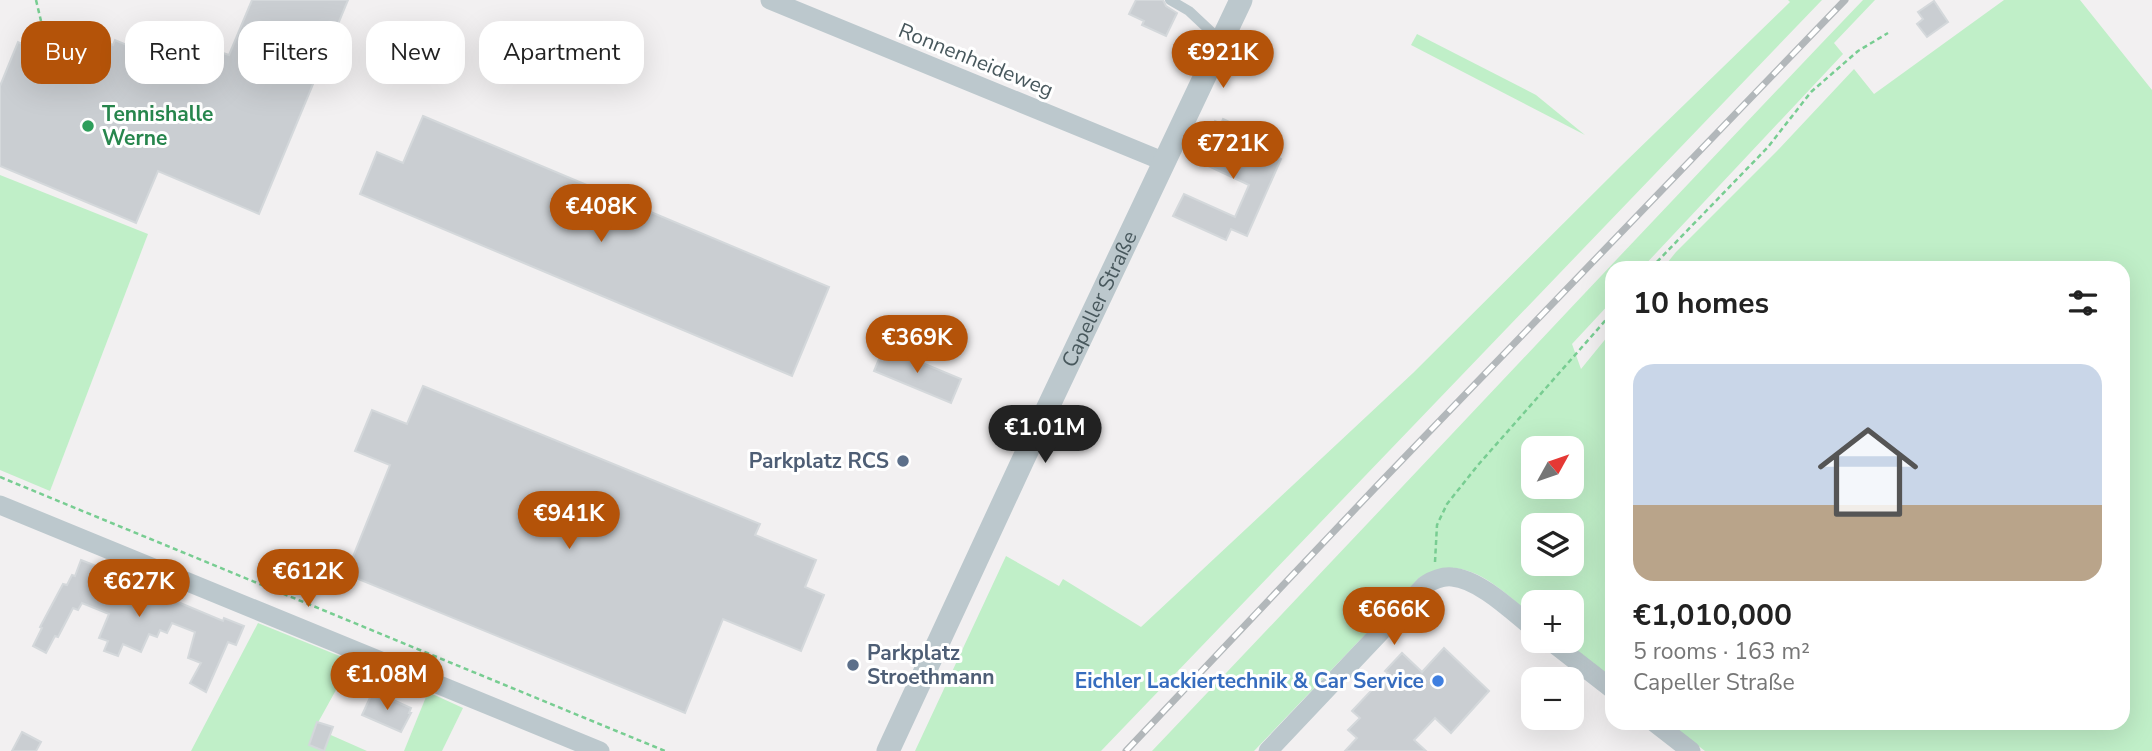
<!DOCTYPE html>
<html lang="en">
<head>
<meta charset="utf-8">
<style>
	:root { --surface:#fff; --page:#f2f2f2; --text:#222; --muted:#767676; --accent:#b45309 }
	body { margin:0; font-family:"Nunito Sans",sans-serif; background:var(--page); color:var(--text); height:100vh; display:flex; flex-direction:column; font-size:26px; white-space:nowrap }
	* { box-sizing:border-box; margin:0 }
	p { font-size:23px; color:var(--muted) }
	.icon { flex:none; width:38px; height:38px; fill:none; stroke:currentColor; stroke-width:2; stroke-linecap:round; stroke-linejoin:round }
	.map { position:relative; flex:1; overflow:hidden }
	.side { position:absolute; left:1605px; top:261px; width:525px; height:469px; display:flex; flex-direction:column; background:var(--surface); border-radius:21px; box-shadow:0 7px 28px #0002 }
	.side>* { flex:none }
	.top-card { position:absolute; left:21px; top:21px; width:665px; height:63px; display:flex; gap:14px }
	.needle { width:46px; rotate:50deg }
	.controls { position:absolute; left:1521px; top:436px; display:grid; gap:14px }
	.controls a { display:grid; place-items:center; width:63px; height:63px; border-radius:14px; background:var(--surface); box-shadow:0 7px 28px #0002; font-size:35px }
	.price { position:absolute; translate:-50% -60px; padding:0 16px; border-radius:24px; background:var(--accent); color:#fff; font-size:23px; line-height:46px; filter:drop-shadow(0 2px 4px #0008) }
	.price::after { content:''; position:absolute; left:50%; top:42px; width:21px; height:16px; margin-left:-10px; background:inherit; clip-path:polygon(0 0,100% 0,50% 100%) }
	.price.on { background:#222; color:#fff }
	ul { padding:0; list-style:none }
	li { display:grid; align-content:center; gap:14px; height:371px; padding:0 28px }
	li span { display:grid; place-items:center; height:217px; border-radius:21px; color:#555 }
	li>.icon { margin-inline-start:auto }
	span .icon { width:126px; height:126px; fill:#fffc; stroke-width:1 }
	li b { font-size:30px }
	h2 { display:flex; justify-content:space-between; align-items:center; height:84px; padding:0 28px; font-size:30px }
	.chip { padding:0 24px; border-radius:21px; background:var(--surface); box-shadow:0 7px 28px #0002; font-size:24px; line-height:63px }
	.chip.on { background:var(--accent); color:#fff }
	.map>svg:first-child { display:block }
	.green { fill:#c0efc8; fill-rule:evenodd }
	.building { fill:#caced2; stroke:#d4d8db; stroke-width:2 }
	.lines { fill:none; stroke-linecap:round; stroke-linejoin:round }
	.path { stroke:#78cd92; stroke-width:2.5; stroke-dasharray:5 3.5; stroke-linecap:butt }
	.service { stroke:#bcc8cd; stroke-width:10 }
	.minor { stroke:#bcc8cd; stroke-width:19 }
	.tertiary { stroke:#bcc8cd; stroke-width:23 }
	.rail-casing { stroke:#b2b7ba; stroke-width:7 }
	.rail { stroke:#fff; stroke-width:4.5; stroke-dasharray:13; stroke-linecap:butt }
	.leisure-dot { fill:#2e9e5b; stroke:#fff; stroke-width:2.5 }
	.service-dot { fill:#5c6f8a; stroke:#fff; stroke-width:2.5 }
	.shop-dot { fill:#3f7fe0; stroke:#fff; stroke-width:2.5 }
	.labels { text-anchor:middle; stroke-width:6; stroke-linejoin:round; paint-order:stroke }
	.street-label { font-size:21px; fill:#48585d; stroke:#fff }
	.leisure-label { font-size:21px; font-weight:bold; fill:#27864d; stroke:#fff; text-anchor:start }
	.service-label { font-size:21px; font-weight:bold; fill:#4e5e75; stroke:#fff; text-anchor:end }
	.shop-label { font-size:21px; font-weight:bold; fill:#366cbe; stroke:#fff; text-anchor:end }
</style>
</head>
<body>
<div class="map">
<svg width="2152" height="751" viewBox="0 0 2152 751">
	<rect width="100%" height="100%" fill="#f2f0f1"/>
	<!-- green -->
	<g class="green">
		<path d="M 1788,0 L 1822,0 L 1101,751 L 915,751 L 1006,556 L 1059,586 L 1063,579 L 1141,627 L 1413,373 L 1622,165 L 1790,2 Z"/>
		<path d="M 1863,0 L 1875,0 L 1834,43 L 1843,54 L 1642,268 L 1612,268 L 1612,301 L 1572,344 L 1581,369 L 1612,331 L 1612,678 L 1565,641 L 1572,640 L 1572,602 L 1533,602 L 1533,616 C 1510,598 1483,569 1452,568 C 1442,567 1429,574 1420,577 L 1254,751 L 1152,751 C 1390,501 1625,249 1863,0 ZM 1533,448 L 1572,448 L 1572,486 L 1533,486 ZM 1533,525 L 1572,525 L 1572,564 L 1533,564 Z"/>
		<path d="M 2004,0 L 2080,0 L 2152,90 L 2152,751 L 1705,751 L 1669,723 L 2123,723 L 2123,268 L 1663,268 L 1676,252 L 1777,151 L 1854,69 L 1874,94 Z"/>
		<path d="M 1417,34 L 1536,95 L 1585,135 L 1411,45 Z"/>
		<path d="M 0,175 L 148,234 L 50,491 L 0,470 Z"/>
		<path d="M 258,623 L 352,661 L 315,728 L 367,751 L 191,751 Z"/>
		<path d="M 428,692 L 463,708 L 442,751 L 404,751 Z"/>
	</g>
	<!-- building -->
	<g class="building">
		<path d="M 252,0 L 348,0 L 259,214 L 158,171 L 136,223 L 0,166 L 0,86 L 18,42 L 69,64 L 58,41 L 68,37 L 70,34 L 76,37 L 79,31 L 113,45 L 115,40 L 189,71 L 196,49 L 206,52 L 208,48 L 229,55 Z"/>
		<path d="M 1136,0 L 1163,0 L 1166,6 L 1177,13 L 1166,36 L 1142,25 L 1144,21 L 1129,14 Z"/>
		<path d="M 1934,1 L 1948,22 L 1927,37 L 1917,24 L 1923,19 L 1918,12 Z"/>
		<path d="M 423,116 L 829,287 L 792,376 L 360,194 L 377,152 L 403,163 Z"/>
		<path d="M 1223,119 L 1258,136 L 1253,145 L 1281,159 L 1247,236 L 1231,229 L 1226,240 L 1173,216 L 1184,194 L 1235,217 L 1249,185 L 1204,164 L 1216,139 L 1209,135 L 1215,121 L 1221,124 Z"/>
		<path d="M 884,347 L 961,379 L 951,403 L 874,371 Z"/>
		<path d="M 423,386 L 760,524 L 755,535 L 816,560 L 805,587 L 824,595 L 801,651 L 723,619 L 685,713 L 346,574 L 390,465 L 355,451 L 372,410 L 407,424 Z"/>
		<path d="M 81,560 L 99,567 L 97,572 L 133,586 L 134,582 L 155,590 L 154,592 L 223,621 L 224,618 L 244,626 L 236,645 L 228,642 L 206,692 L 190,683 L 201,663 L 188,658 L 195,632 L 172,623 L 167,633 L 160,630 L 157,637 L 149,634 L 141,652 L 123,644 L 118,656 L 104,651 L 108,641 L 99,638 L 109,614 L 82,603 L 78,610 L 73,608 L 58,637 L 55,636 L 46,653 L 33,646 L 42,628 L 40,627 L 63,584 L 67,585 L 72,575 L 75,576 Z"/>
		<path d="M 1444,648 L 1489,691 L 1451,733 L 1435,718 L 1414,740 L 1426,751 L 1345,751 L 1357,738 L 1348,730 L 1360,718 L 1352,711 L 1388,673 L 1385,671 L 1402,653 L 1422,672 Z"/>
		<path d="M 373,691 L 411,708 L 409,713 L 411,713 L 401,732 L 362,715 Z"/>
		<path d="M 317,722 L 333,727 L 324,751 L 309,745 Z"/>
		<path d="M 22,732 L 41,742 L 36,751 L 12,751 Z"/>
	</g>
	<g class="lines">
		<!-- path -->
		<g class="path">
			<path d="M 36,0 L 41,21"/>
			<path d="M 1651,268 L 1768,147 L 1811,92 L 1858,51 L 1888,33"/>
			<path d="M 0,477 L 665,751"/>
			<path d="M 1435,562 L 1437,525 L 1447,504 L 1478,465 L 1612,313"/>
		</g>
		<!-- service -->
		<path class="service" d="M 1170,0 L 1189,11 L 1221,41"/>
		<!-- minor -->
		<g class="minor">
			<path d="M 770,0 L 1165,162"/>
			<path d="M 0,505 L 600,751"/>
			<path d="M 1549,640 L 1612,689"/>
			<path d="M 1655,723 L 1691,751"/>
			<path d="M 1268,751 L 1425,585 C 1433,580 1442,576 1452,577 C 1479,579 1512,611 1533,628"/>
		</g>
		<!-- tertiary -->
		<path class="tertiary" id="s1" d="M 888,751 L 1023,460 L 1241,0"/>
		<defs>
			<path id="rail" d="M 1126,751 L 1375,488 L 1845,0"/>
		</defs>
		<!-- rail casing -->
		<use href="#rail" class="rail-casing"/>
		<!-- rail -->
		<use href="#rail" class="rail"/>
	</g>
	<!-- markers -->
	<circle class="leisure-dot" cx="88" cy="126" r="7"/>
	<g class="service-dot">
		<circle cx="903" cy="461" r="7"/>
		<circle cx="853" cy="665" r="7"/>
	</g>
	<circle class="shop-dot" cx="1438" cy="681" r="7"/>
	<g class="labels">
		<!-- street labels -->
		<g class="street-label">
			<text transform="translate(976 60) rotate(22)" y="7">Ronnenheideweg</text>
			<text dy="7" stroke="none"><textPath href="#s1" startOffset="499">Capeller Straße</textPath></text>
		</g>
		<!-- leisure labels -->
		<g class="leisure-label">
			<text x="102" y="121">Tennishalle<tspan x="102" dy="24">Werne</tspan></text>
		</g>
		<!-- service labels -->
		<g class="service-label">
			<text x="889" y="468">Parkplatz RCS</text>
			<text x="867" y="660" text-anchor="start">Parkplatz<tspan x="867" dy="24">Stroethmann</tspan></text>
		</g>
		<!-- shop labels -->
		<g class="shop-label">
			<text x="1424" y="688">Eichler Lackiertechnik &amp; Car Service</text>
		</g>
	</g>
</svg>
<div class="controls">
<a><svg class="needle" viewBox="-14 -14 28 28"><path d="M0-13l5 13h-10z" fill="#e53935"/><path d="M0 13l5-13h-10z" fill="#767676"/></svg></a>
<a><svg class="icon" aria-label="layers" viewBox="0 0 24 24"><path d="M12 4l9 5-9 5-9-5zM3 14l9 5 9-5"/></svg></a>
<a>+</a>
<a>−</a>
</div>
<b class="price" style="left:1223px;top:90px">€921K</b>
<b class="price" style="left:1233px;top:181px">€721K</b>
<b class="price" style="left:601px;top:244px">€408K</b>
<b class="price" style="left:917px;top:375px">€369K</b>
<b class="price on" style="left:1045px;top:465px">€1.01M</b>
<b class="price" style="left:569px;top:551px">€941K</b>
<b class="price" style="left:308px;top:609px">€612K</b>
<b class="price" style="left:139px;top:619px">€627K</b>
<b class="price" style="left:1394px;top:647px">€666K</b>
<b class="price" style="left:387px;top:712px">€1.08M</b>
<div class="top-card">
<a class="chip on">Buy</a>
<a class="chip">Rent</a>
<a class="chip">Filters</a>
<a class="chip">New</a>
<a class="chip">Apartment</a>
</div>
<section class="side">
<h2>10 homes<svg class="icon" aria-label="filters" viewBox="0 0 24 24"><path d="M4 7h16M4 17h16"/><circle cx="9" cy="7" r="2"/><circle cx="15" cy="17" r="2"/></svg></h2>
<ul>
<li><span style="background:linear-gradient(#c9d6e8 65%,#b9a48a 0)"><svg class="icon" aria-label="home" viewBox="0 0 24 24"><path d="M3 11l9-7 9 7M6 9v11h12V9"/></svg></span><div><b>€1,010,000</b><p>5 rooms · 163 m²</p><p>Capeller Straße</p></div></li>
</ul>
</section>
</div>
</body>
</html>
